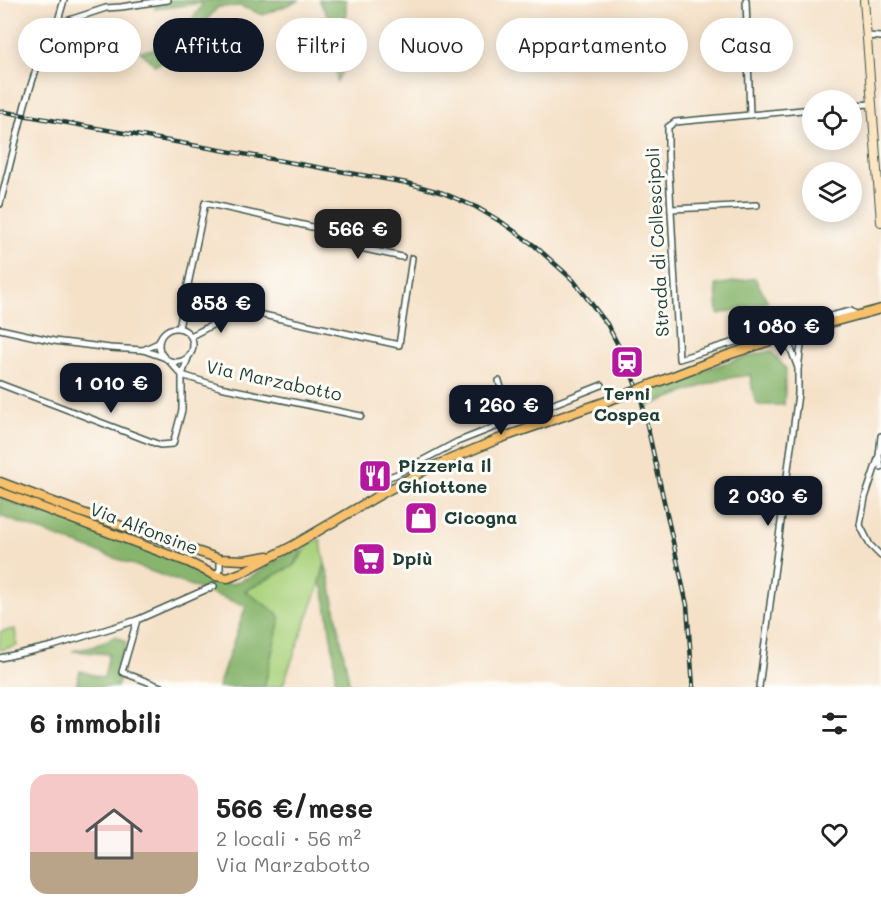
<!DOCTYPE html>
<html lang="it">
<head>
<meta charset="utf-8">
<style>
	:root { --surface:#fff; --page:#f6f6f6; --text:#222; --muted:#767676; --accent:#111827 }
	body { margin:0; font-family:Mali,sans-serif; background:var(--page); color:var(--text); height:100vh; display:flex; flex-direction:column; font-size:22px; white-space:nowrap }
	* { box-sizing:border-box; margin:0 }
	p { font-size:20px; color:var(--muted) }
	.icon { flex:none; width:33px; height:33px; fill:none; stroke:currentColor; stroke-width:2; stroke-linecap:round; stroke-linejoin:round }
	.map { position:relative; height:687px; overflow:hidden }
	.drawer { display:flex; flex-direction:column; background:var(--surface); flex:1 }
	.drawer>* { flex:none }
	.guide { position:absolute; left:18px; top:18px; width:846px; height:54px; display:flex; gap:12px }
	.tools { position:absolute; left:802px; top:90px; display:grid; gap:12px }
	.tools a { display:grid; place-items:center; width:60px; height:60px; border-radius:50%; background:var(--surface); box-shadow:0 3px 15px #0003; font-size:30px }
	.price { position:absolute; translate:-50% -51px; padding:0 14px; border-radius:12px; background:var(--accent); color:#fff; font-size:20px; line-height:39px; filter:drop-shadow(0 2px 3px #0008) }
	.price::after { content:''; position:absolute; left:50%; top:36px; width:18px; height:14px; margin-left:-9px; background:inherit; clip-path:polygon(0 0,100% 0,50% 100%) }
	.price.selected { background:#222; color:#fff }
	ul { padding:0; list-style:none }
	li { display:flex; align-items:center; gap:18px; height:150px; padding:0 30px }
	li span { display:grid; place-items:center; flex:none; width:168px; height:120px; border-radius:18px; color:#555 }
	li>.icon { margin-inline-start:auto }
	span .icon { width:72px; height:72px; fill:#fffc; stroke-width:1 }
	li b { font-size:26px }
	h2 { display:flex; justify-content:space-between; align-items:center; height:72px; padding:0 30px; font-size:26px }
	.tag { padding:0 21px; border-radius:27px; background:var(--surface); box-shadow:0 3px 15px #0003; font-size:21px; line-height:54px }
	.tag.selected { background:var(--accent); color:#fff }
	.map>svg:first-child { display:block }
	.green { fill:#abd37e; stroke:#658859; stroke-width:1.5 }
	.forest { fill:#88b56d; stroke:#547950; stroke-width:1.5 }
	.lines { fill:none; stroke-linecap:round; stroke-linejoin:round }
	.street-casing { stroke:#3f564a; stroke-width:8 }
	.secondary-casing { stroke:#3f564a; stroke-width:10 }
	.primary-casing { stroke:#3f564a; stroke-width:11 }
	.street { stroke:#fff; stroke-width:5 }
	.secondary { stroke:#fce6c4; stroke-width:8 }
	.primary { stroke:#f7c06c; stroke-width:8 }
	.rail-casing { stroke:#1f3d34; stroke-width:4.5 }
	.rail { stroke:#fdfcf7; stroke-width:2; stroke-dasharray:7; stroke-linecap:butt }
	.primary-bridge-casing { stroke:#3f564a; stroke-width:11; stroke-linecap:butt }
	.primary-bridge { stroke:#f7c06c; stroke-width:8 }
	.labels { text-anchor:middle; stroke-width:6; stroke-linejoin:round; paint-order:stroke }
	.street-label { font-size:18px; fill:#1f3d34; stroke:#fdfcf7 }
	.poi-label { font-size:18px; font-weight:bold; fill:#1f3d34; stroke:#fdfcf7; text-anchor:start }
</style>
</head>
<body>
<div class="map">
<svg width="881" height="687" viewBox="0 0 881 687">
	<rect width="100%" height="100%" fill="#fdfcf7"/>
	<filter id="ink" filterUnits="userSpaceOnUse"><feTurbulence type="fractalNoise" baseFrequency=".0167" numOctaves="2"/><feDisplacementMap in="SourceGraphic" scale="12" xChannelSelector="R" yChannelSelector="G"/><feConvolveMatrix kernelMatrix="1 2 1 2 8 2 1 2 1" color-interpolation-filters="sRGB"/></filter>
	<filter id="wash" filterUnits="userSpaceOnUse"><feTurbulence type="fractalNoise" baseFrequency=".008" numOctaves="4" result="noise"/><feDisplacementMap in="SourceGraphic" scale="24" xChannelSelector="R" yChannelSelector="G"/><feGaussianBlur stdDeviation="1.35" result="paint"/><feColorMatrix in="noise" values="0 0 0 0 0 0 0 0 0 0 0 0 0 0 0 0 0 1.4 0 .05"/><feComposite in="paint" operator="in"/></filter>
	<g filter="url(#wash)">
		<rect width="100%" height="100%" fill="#f5e1c8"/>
		<!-- green -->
		<g class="green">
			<path d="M 320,539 L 325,564 L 320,583 L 282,687 L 264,687 L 267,676 L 245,591 C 257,585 268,579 280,572 C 284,570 289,569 293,566 C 305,557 303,544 320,539 Z"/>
			<path d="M 15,629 L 17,646 L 0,650 L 0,632 Z"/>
		</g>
		<!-- forest -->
		<g class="forest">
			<path d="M 156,0 L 300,0 L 263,15 L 240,6 L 218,7 L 205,22 L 192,41 L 171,58 L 155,65 L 140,51 L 165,48 L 180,36 L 201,7 L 202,3 L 155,9 Z"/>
			<path d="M 319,0 L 346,0 L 346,36 L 348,61 L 337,81 L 333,27 Z"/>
			<path d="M 755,278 L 768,302 L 718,314 L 716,285 Z"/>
			<path d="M 771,351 L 786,369 L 784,405 L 758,405 L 754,397 L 750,375 L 722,379 L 647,406 L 643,396 C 683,375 727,361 771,351 Z"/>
			<path d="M 0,497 L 38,511 L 73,522 L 180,562 L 219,581 L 232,584 L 252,576 L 293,550 L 300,550 L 303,552 L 292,567 L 282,571 L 245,591 L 277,613 L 280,619 L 264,687 L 218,687 L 246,606 L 0,516 Z"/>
			<path d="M 325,564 L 329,577 L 350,687 L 335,687 L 335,664 L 324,590 L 320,583 Z"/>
			<path d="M 116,636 L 126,642 L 122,672 L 117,687 L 76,687 L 80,671 L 104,678 L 109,654 L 72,651 L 92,647 Z"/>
		</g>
	</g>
	<g filter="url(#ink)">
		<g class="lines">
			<defs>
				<g id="street">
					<path d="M 746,0 L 750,115"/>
					<path d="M 57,24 L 64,0"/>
					<path d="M 867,36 L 881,37"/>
					<path d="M 852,105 L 872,104"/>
					<path d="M 813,109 L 675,122 L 668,127 L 668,155 L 679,359 L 780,328 L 851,311 L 857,315"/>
					<path d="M 0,204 L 25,104 L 49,29 L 54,25 L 106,8 L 121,7 L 168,0"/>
					<path d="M 671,209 L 757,205"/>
					<circle cx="176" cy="345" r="17"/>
					<path d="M 179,328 L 205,203 L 321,229 L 319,239 L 402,257"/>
					<path d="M 0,329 L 54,341 L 110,348 L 143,350 L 163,357"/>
					<path d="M 191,336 L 241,310 L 399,345 L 412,258"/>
					<path d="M 786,336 L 798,368"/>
					<path d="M 143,350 L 158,343"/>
					<path d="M 170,362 L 182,375 L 220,387 L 361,416"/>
					<path d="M 499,381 L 511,420"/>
					<path d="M 0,384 L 160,445 L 173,444 L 182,410 L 182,375 L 188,358"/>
					<path d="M 881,436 L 879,456 L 881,467"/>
					<path d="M 879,456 L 865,498 L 860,525 L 870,545 L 881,556"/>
					<path d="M 389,490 L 385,478 L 395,475 L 457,442 L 602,385"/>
					<path d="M 216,576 L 220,569 L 220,559"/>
					<path d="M 137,620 L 122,672 L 161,687"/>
					<path d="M 0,658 L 53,646 L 137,620 L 214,586"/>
					<path d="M 759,687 L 798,394 L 798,369 L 803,330"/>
				</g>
				<path id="secondary" d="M 864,0 L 881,222"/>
				<g id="primary">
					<path d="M 650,385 L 728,355 L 803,330 L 881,309"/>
					<path d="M 0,482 L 80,512 L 220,559 L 244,560 L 268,556"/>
					<path d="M 0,492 L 188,562 L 216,576 L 228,578 L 241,573 L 294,545 L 376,497 L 427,469 L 501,438 L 627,394"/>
				</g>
			</defs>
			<!-- street casing -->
			<use href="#street" class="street-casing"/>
			<!-- secondary casing -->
			<use href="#secondary" class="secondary-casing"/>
			<!-- primary casing -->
			<use href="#primary" class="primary-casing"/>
			<!-- street -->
			<use href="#street" class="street"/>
			<!-- secondary -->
			<use href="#secondary" class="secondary"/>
			<!-- primary -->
			<use href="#primary" class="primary"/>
			<defs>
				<path id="rail" d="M 0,111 L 407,183 L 443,193 L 476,207 L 503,223 L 535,246 L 573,280 L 607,324 L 627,362 L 642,402 L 687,605 L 693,687"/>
			</defs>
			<!-- rail casing -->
			<use href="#rail" class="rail-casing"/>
			<!-- rail -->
			<use href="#rail" class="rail"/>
			<defs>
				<path id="primary-bridge" d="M 627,394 L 650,385"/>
			</defs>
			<!-- primary-bridge casing -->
			<use href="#primary-bridge" class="primary-bridge-casing"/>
			<!-- primary-bridge -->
			<use href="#primary-bridge" class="primary-bridge"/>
		</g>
	</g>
	<!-- icons -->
	<defs>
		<symbol id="station-square" viewBox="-11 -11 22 22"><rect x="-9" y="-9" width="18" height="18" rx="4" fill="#b5179e" stroke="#fdfcf7"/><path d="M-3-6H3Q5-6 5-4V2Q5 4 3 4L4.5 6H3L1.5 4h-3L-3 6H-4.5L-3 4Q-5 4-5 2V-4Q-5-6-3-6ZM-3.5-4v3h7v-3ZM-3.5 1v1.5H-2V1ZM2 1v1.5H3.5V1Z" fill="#fff"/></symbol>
		<symbol id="restaurant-square" viewBox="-11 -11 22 22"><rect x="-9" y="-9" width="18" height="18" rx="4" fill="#b5179e" stroke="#fdfcf7"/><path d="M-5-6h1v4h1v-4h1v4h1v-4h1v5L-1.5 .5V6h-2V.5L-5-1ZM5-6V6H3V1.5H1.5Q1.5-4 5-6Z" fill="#fff"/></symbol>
		<symbol id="shop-square" viewBox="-11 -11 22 22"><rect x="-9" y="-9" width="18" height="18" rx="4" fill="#b5179e" stroke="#fdfcf7"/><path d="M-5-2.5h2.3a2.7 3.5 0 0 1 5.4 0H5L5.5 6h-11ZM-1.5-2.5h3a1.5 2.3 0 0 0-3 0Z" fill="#fff"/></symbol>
		<symbol id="supermarket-square" viewBox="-11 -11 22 22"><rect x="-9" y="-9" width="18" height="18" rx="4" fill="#b5179e" stroke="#fdfcf7"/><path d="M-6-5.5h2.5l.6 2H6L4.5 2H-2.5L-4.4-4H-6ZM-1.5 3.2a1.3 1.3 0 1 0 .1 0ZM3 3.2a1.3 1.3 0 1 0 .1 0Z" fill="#fff"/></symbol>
	</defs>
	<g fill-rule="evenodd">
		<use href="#station-square" x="608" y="343" width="38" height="38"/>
		<use href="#restaurant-square" x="356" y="457" width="38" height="38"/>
		<use href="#shop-square" x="402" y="499" width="38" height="38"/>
		<use href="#supermarket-square" x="350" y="540" width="38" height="38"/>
	</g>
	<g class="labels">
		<!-- street labels -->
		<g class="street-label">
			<text transform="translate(658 242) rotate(-93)" y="6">Strada di Collescipoli</text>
			<text transform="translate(274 381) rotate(12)" y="6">Via Marzabotto</text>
			<text transform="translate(144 529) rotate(21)" y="6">Via Alfonsine</text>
		</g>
		<!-- poi labels -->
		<g class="poi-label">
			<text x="627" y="400" text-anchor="middle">Terni<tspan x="627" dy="21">Cospea</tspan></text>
			<text x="398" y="472">Pizzeria il<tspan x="398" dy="21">Ghiottone</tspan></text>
			<text x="444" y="524">Cicogna</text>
			<text x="392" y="565">Dpiù</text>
		</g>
	</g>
</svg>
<div class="tools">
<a><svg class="icon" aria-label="locate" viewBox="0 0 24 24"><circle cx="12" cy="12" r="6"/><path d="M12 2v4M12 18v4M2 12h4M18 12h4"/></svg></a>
<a><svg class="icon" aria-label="layers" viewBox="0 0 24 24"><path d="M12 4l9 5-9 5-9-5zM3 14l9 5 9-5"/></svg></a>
</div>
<b class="price selected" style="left:358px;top:260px">566 €</b>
<b class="price" style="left:221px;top:334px">858 €</b>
<b class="price" style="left:781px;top:357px">1 080 €</b>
<b class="price" style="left:111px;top:414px">1 010 €</b>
<b class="price" style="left:501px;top:436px">1 260 €</b>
<b class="price" style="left:768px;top:527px">2 030 €</b>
<div class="guide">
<a class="tag">Compra</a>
<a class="tag selected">Affitta</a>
<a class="tag">Filtri</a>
<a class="tag">Nuovo</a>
<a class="tag">Appartamento</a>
<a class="tag">Casa</a>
</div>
</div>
<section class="drawer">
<h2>6 immobili<svg class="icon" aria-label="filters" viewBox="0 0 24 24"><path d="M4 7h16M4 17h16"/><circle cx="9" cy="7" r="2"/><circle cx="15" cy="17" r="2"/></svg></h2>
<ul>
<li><span style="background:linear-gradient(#f6c9c9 65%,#b9a48a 0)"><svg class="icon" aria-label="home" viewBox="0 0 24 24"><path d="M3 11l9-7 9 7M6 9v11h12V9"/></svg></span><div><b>566 €/mese</b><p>2 locali · 56 m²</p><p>Via Marzabotto</p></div><svg class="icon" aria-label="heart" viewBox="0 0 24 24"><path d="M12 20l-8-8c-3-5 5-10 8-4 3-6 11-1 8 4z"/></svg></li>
</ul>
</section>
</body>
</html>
